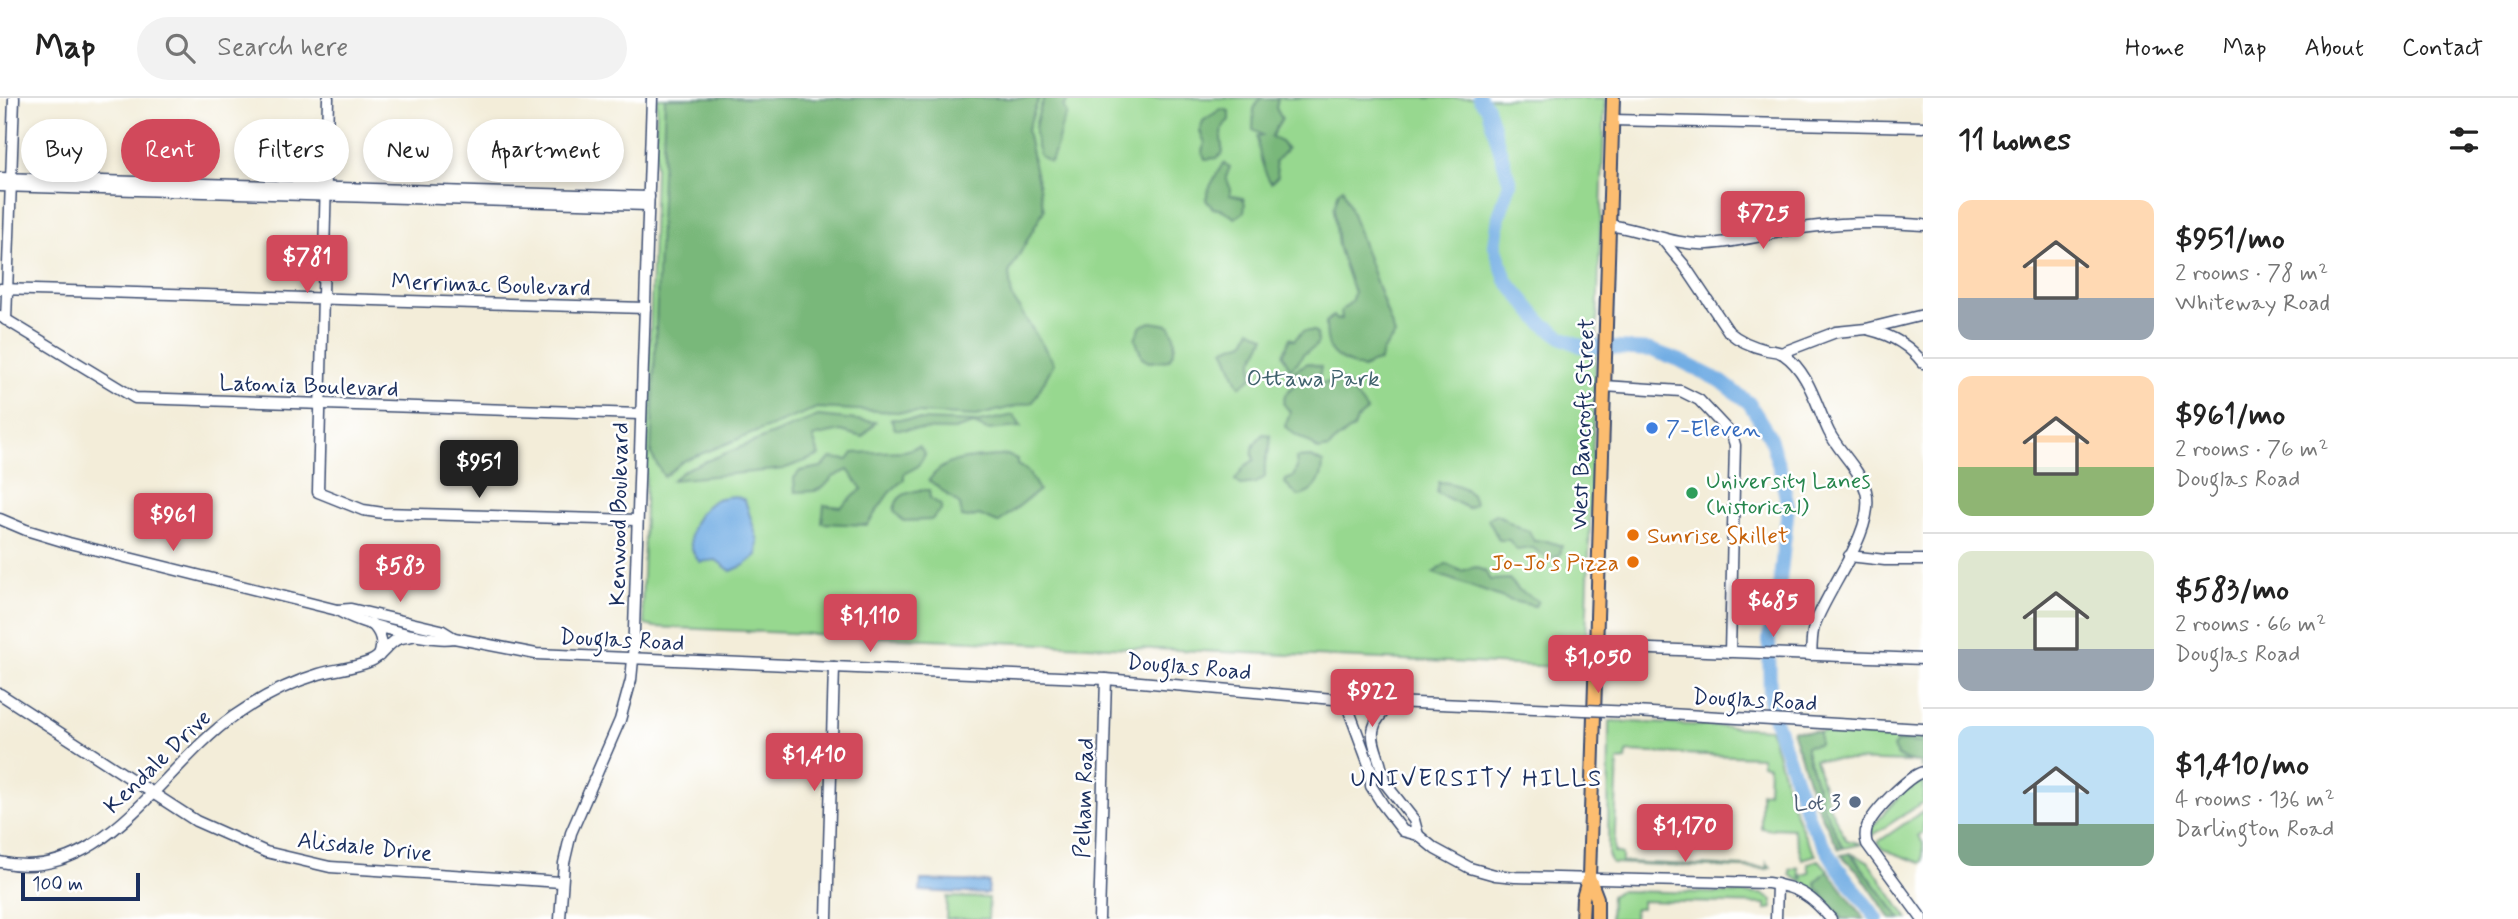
<!DOCTYPE html>
<html lang="en">
<head>
<meta charset="utf-8">
<style>
	:root { --surface:#fff; --page:#f2f2f2; --text:#222; --muted:#767676; --line:#e0e0e0; --accent:#d1495b }
	body { margin:0; font-family:Mynerve,sans-serif; background:var(--page); color:var(--text); height:100vh; display:flex; flex-direction:column; font-size:26px; white-space:nowrap }
	* { box-sizing:border-box; margin:0 }
	p { font-size:23px; color:var(--muted) }
	.icon { flex:none; width:38px; height:38px; fill:none; stroke:currentColor; stroke-width:2; stroke-linecap:round; stroke-linejoin:round }
	.map { position:relative; flex:1; overflow:hidden }
	.sheet { display:flex; flex-direction:column; background:var(--surface); width:595px }
	.sheet>* { flex:none }
	.top-card { position:absolute; left:21px; top:21px; width:665px; height:63px; display:flex; gap:14px }
	.scale { position:absolute; left:21px; bottom:18px; width:119px; box-sizing:border-box; padding-left:7px; border:4px solid #1b2f5e; border-top:0; font-size:19px; line-height:24px; white-space:nowrap; color:#1b2f5e; -webkit-text-stroke:5px #fff; paint-order:stroke }
	.price { position:absolute; translate:-50% -60px; padding:0 16px; border-radius:7px; background:var(--accent); color:#fff; font-size:23px; line-height:46px; filter:drop-shadow(0 2px 4px #0008) }
	.price::after { content:''; position:absolute; left:50%; top:42px; width:21px; height:16px; margin-left:-10px; background:inherit; clip-path:polygon(0 0,100% 0,50% 100%) }
	.price.active { background:#222; color:#fff }
	ul { padding:0; list-style:none }
	li { display:flex; align-items:center; gap:21px; height:175px; padding:0 35px }
	li+li { border-top:2px solid var(--line) }
	li span { display:grid; place-items:center; flex:none; width:196px; height:140px; border-radius:14px; color:#555 }
	li>.icon { margin-inline-start:auto }
	span .icon { width:84px; height:84px; fill:#fffc; stroke-width:1 }
	li b { font-size:30px }
	h2 { display:flex; justify-content:space-between; align-items:center; height:84px; padding:0 35px; font-size:30px }
	.pill { padding:0 24px; border-radius:32px; background:var(--surface); box-shadow:0 4px 10px #0003; font-size:24px; line-height:63px }
	.pill.active { background:var(--accent); color:#fff }
	header { display:flex; align-items:center; gap:42px; box-sizing:border-box; height:98px; padding:0 35px; background:var(--surface); border-bottom:2px solid var(--line) }
	header strong { font-size:33px }
	nav { display:flex; gap:38px; margin-inline-start:auto; font-size:24px }
	.search { width:490px; height:63px; background:var(--page); display:flex; align-items:center; gap:18px; box-sizing:border-box; padding:0 24px; border-radius:38px; color:var(--muted); font-size:26px }
	main { display:flex; flex:1; min-height:0 }
	.map>svg:first-child { display:block }
	.green { fill:#97d88f; stroke:#598476; stroke-width:2 }
	.forest { fill:#79b87a; stroke:#4a746c; stroke-width:2 }
	.water { fill:#73aee4; stroke:#476ea1; stroke-width:2 }
	.lines { fill:none; stroke-linecap:round; stroke-linejoin:round }
	.river { stroke:#73aee4; stroke-width:14 }
	.minor-casing { stroke:#3b4c70; stroke-width:13 }
	.major-casing { stroke:#3b4c70; stroke-width:16 }
	.minor { stroke:#fff; stroke-width:10 }
	.major { stroke:#fcbd6f; stroke-width:12 }
	.minor-bridge-casing { stroke:#3b4c70; stroke-width:13; stroke-linecap:butt }
	.minor-bridge { stroke:#fff; stroke-width:10 }
	.shop-dot { fill:#3f7fe0; stroke:#fff; stroke-width:2.5 }
	.leisure-dot { fill:#2e9e5b; stroke:#fff; stroke-width:2.5 }
	.food-dot { fill:#e8710a; stroke:#fff; stroke-width:2.5 }
	.service-dot { fill:#5c6f8a; stroke:#fff; stroke-width:2.5 }
	.labels { text-anchor:middle; stroke-width:5; stroke-linejoin:round; paint-order:stroke }
	.street-label { font-size:23px; fill:#1b2f5e; stroke:#fff }
	.park-label { font-size:23px; fill:#40626d; stroke:#fff }
	.shop-label { font-size:23px; fill:#366cbe; stroke:#fff; text-anchor:start }
	.leisure-label { font-size:23px; fill:#27864d; stroke:#fff; text-anchor:start }
	.food-label { font-size:23px; fill:#c56008; stroke:#fff; text-anchor:start }
	.service-label { font-size:23px; fill:#4e5e75; stroke:#fff; text-anchor:end }
	.neighbourhood-label { font-size:24px; letter-spacing:2px; fill:#1b2f5e; stroke:#fff }
</style>
</head>
<body>
<header>
<strong>Map</strong>
<div class="search"><svg class="icon" aria-label="search" viewBox="0 0 24 24"><circle cx="10" cy="10" r="6"/><path d="M15 15l6 6"/></svg>Search here</div>
<nav><a>Home</a><a>Map</a><a>About</a><a>Contact</a></nav>
</header>
<main>
<div class="map">
<svg width="1923" height="821" viewBox="0 0 1923 821">
	<rect width="100%" height="100%" fill="#fff"/>
	<filter id="ink" filterUnits="userSpaceOnUse"><feTurbulence type="fractalNoise" baseFrequency=".0143" numOctaves="2"/><feDisplacementMap in="SourceGraphic" scale="14" xChannelSelector="R" yChannelSelector="G"/><feConvolveMatrix kernelMatrix="1 2 1 2 8 2 1 2 1" color-interpolation-filters="sRGB"/></filter>
	<filter id="wash" filterUnits="userSpaceOnUse"><feTurbulence type="fractalNoise" baseFrequency=".00686" numOctaves="4" result="noise"/><feDisplacementMap in="SourceGraphic" scale="28" xChannelSelector="R" yChannelSelector="G"/><feGaussianBlur stdDeviation="1.57" result="paint"/><feColorMatrix in="noise" values="0 0 0 0 0 0 0 0 0 0 0 0 0 0 0 0 0 1.4 0 .05"/><feComposite in="paint" operator="in"/></filter>
	<g filter="url(#wash)">
		<rect width="100%" height="100%" fill="#f3edd9"/>
		<!-- green -->
		<g class="green">
			<path d="M 657,0 L 1605,0 L 1585,570 L 654,529 L 645,527 L 642,509 Z"/>
			<path d="M 1609,623 L 1770,631 L 1792,706 L 1807,743 L 1816,757 L 1802,761 L 1793,731 L 1773,730 L 1772,732 L 1761,730 L 1761,695 L 1768,694 L 1769,668 L 1762,666 L 1761,659 L 1627,654 L 1626,662 L 1618,663 L 1614,754 L 1622,756 L 1622,764 L 1768,770 L 1767,765 L 1771,769 L 1768,771 L 1612,765 L 1608,757 Z"/>
			<path d="M 1819,634 L 1923,640 L 1923,645 L 1920,645 L 1898,643 L 1897,657 L 1909,664 L 1815,661 L 1829,708 L 1846,742 L 1862,746 L 1843,750 L 1824,710 L 1806,652 L 1806,648 L 1819,646 Z"/>
			<path d="M 1923,679 L 1923,704 L 1870,739 L 1872,729 L 1906,690 L 1912,691 L 1911,685 Z"/>
			<path d="M 1923,713 L 1923,734 L 1918,738 L 1923,745 L 1923,763 L 1921,765 L 1882,751 L 1878,744 Z"/>
			<path d="M 1852,756 L 1868,763 L 1908,821 L 1901,821 Z"/>
			<path d="M 1819,762 L 1828,772 L 1816,784 L 1816,788 L 1843,821 L 1838,821 L 1813,791 L 1790,777 L 1790,772 L 1798,769 L 1801,781 L 1803,781 L 1802,777 L 1810,775 L 1808,766 Z"/>
			<path d="M 1620,793 L 1762,796 L 1772,802 L 1772,810 L 1766,812 L 1766,806 L 1642,803 L 1642,810 L 1635,810 L 1634,821 L 1610,821 L 1611,798 Z"/>
			<path d="M 947,799 L 989,800 L 988,821 L 946,821 Z"/>
		</g>
		<!-- forest -->
		<g class="forest">
			<path d="M 665,0 L 1039,0 L 1027,33 L 1044,112 L 1009,175 L 1012,199 L 1054,265 L 1033,304 L 976,318 L 817,310 L 683,363 L 664,379 L 651,356 Z"/>
			<path d="M 1044,0 L 1069,0 L 1063,9 L 1067,16 C 1057,31 1060,49 1050,64 L 1040,58 C 1031,33 1035,24 1044,0 Z"/>
			<path d="M 1260,0 L 1278,1 L 1276,10 L 1282,21 L 1271,39 L 1281,44 L 1287,51 L 1275,64 L 1278,78 L 1271,85 C 1263,73 1258,52 1257,38 L 1262,37 L 1253,32 L 1254,11 Z"/>
			<path d="M 1221,11 L 1229,13 L 1229,22 C 1218,31 1221,43 1223,55 L 1217,60 L 1205,61 L 1202,53 L 1205,45 L 1200,33 L 1203,23 Z"/>
			<path d="M 1223,65 L 1230,69 L 1226,79 L 1230,89 L 1230,97 L 1243,100 L 1245,106 L 1244,114 L 1235,120 L 1223,112 L 1213,110 L 1206,102 L 1208,92 Z"/>
			<path d="M 1343,90 L 1395,237 L 1382,253 L 1380,263 L 1371,265 L 1363,271 C 1333,258 1326,259 1326,224 L 1333,218 L 1336,222 L 1342,221 L 1341,213 L 1351,204 L 1354,195 L 1338,148 L 1334,110 L 1339,93 Z"/>
			<path d="M 1151,224 L 1169,227 C 1177,239 1177,250 1169,262 L 1149,264 L 1142,260 L 1135,240 L 1141,228 Z"/>
			<path d="M 1251,231 L 1265,239 L 1253,262 L 1252,280 L 1240,288 C 1232,276 1232,264 1224,251 L 1245,244 Z"/>
			<path d="M 1303,233 L 1314,233 L 1317,236 L 1318,244 L 1315,249 L 1303,256 L 1299,263 L 1290,271 L 1283,257 L 1290,240 L 1294,242 Z"/>
			<path d="M 1308,265 L 1321,269 L 1318,285 L 1335,284 L 1338,280 L 1347,286 L 1367,313 L 1357,321 L 1354,330 L 1336,342 L 1329,350 L 1318,352 C 1306,338 1294,340 1285,328 L 1290,314 L 1283,305 L 1285,297 L 1294,287 L 1293,279 L 1295,272 Z"/>
			<path d="M 1014,317 L 1021,329 L 987,332 L 974,326 L 954,332 L 895,331 L 891,321 L 979,324 Z"/>
			<path d="M 818,318 L 876,324 L 862,339 L 841,333 L 813,339 L 819,358 L 783,371 L 672,382 L 686,371 Z"/>
			<path d="M 1263,336 L 1270,337 C 1271,347 1270,351 1266,360 C 1264,366 1265,373 1265,379 L 1256,385 L 1241,387 L 1235,382 L 1245,368 L 1254,362 C 1250,350 1255,344 1263,336 Z"/>
			<path d="M 919,348 L 925,356 C 920,367 916,371 904,375 L 904,381 L 889,395 L 867,427 L 822,425 L 824,407 L 841,409 L 862,391 L 848,372 L 833,379 L 824,389 L 815,393 L 795,394 L 794,380 L 800,373 L 821,369 L 831,360 L 848,362 L 853,355 L 905,353 Z"/>
			<path d="M 1007,357 L 1017,361 L 1017,367 L 1027,372 L 1039,392 L 998,425 L 979,417 L 969,420 L 962,419 L 960,407 L 929,382 C 947,356 978,361 1007,357 Z"/>
			<path d="M 1311,359 L 1323,365 C 1323,379 1316,396 1298,398 L 1285,385 L 1286,382 L 1293,379 L 1297,369 L 1296,360 Z"/>
			<path d="M 1439,384 C 1454,385 1472,389 1475,406 L 1468,410 L 1437,395 Z"/>
			<path d="M 920,392 L 929,392 L 930,400 L 941,407 L 941,412 L 931,422 L 903,423 L 894,413 C 896,397 906,395 920,392 Z"/>
			<path d="M 1495,416 C 1507,420 1518,432 1529,433 L 1534,443 L 1547,443 L 1562,448 L 1560,457 C 1549,464 1542,457 1533,450 L 1517,452 L 1509,442 L 1499,442 L 1488,421 Z"/>
			<path d="M 1446,466 L 1461,473 L 1476,469 L 1485,473 L 1490,482 L 1509,481 L 1519,492 L 1538,503 L 1535,508 L 1512,503 L 1433,475 Z"/>
			<path d="M 1792,632 L 1819,634 L 1819,646 L 1806,648 L 1806,652 L 1824,710 L 1843,750 L 1839,751 L 1815,704 Z"/>
			<path d="M 1898,643 L 1923,645 L 1923,670 L 1921,670 L 1920,664 C 1909,664 1896,661 1893,649 Z"/>
			<path d="M 1850,755 L 1901,821 L 1891,821 L 1859,774 L 1841,757 Z"/>
			<path d="M 1828,772 L 1864,821 L 1843,821 L 1817,790 L 1816,784 Z"/>
		</g>
		<!-- water -->
		<g class="water">
			<path d="M 735,398 L 745,402 L 758,443 L 757,457 L 745,467 L 731,473 L 716,462 L 700,464 C 681,444 693,417 713,403 C 719,399 728,399 735,398 Z"/>
			<path d="M 921,782 L 989,784 L 988,796 L 920,793 Z"/>
		</g>
		<g class="lines">
			<!-- river -->
			<path class="river" d="M 1479,0 L 1487,9 L 1510,85 L 1499,118 L 1495,148 L 1506,182 L 1541,224 L 1563,240 L 1581,248 L 1651,252 L 1681,263 L 1722,284 L 1749,305 L 1769,337 L 1781,375 L 1788,409 L 1780,483 L 1769,539 L 1770,607 L 1810,724 L 1836,767 L 1877,821"/>
		</g>
	</g>
	<g filter="url(#ink)">
		<g class="lines">
			<defs>
				<g id="minor">
					<path d="M 328,0 L 318,394 L 363,412 L 383,415 L 637,422"/>
					<path d="M 1612,22 L 1923,29"/>
					<path d="M 0,80 L 649,99"/>
					<path d="M 0,88 L 648,107"/>
					<path d="M 1608,127 C 1642,131 1674,148 1708,146 C 1743,144 1776,133 1810,129 C 1847,124 1886,124 1923,127"/>
					<path d="M 1662,141 L 1684,167 L 1729,234 C 1739,243 1755,249 1767,252 C 1772,253 1779,253 1783,256 C 1809,274 1816,307 1829,334 C 1839,354 1859,370 1866,393 C 1876,432 1829,488 1815,526 C 1811,535 1812,547 1811,557"/>
					<path d="M 0,191 L 645,210"/>
					<path d="M 0,218 L 135,300 L 640,316"/>
					<path d="M 6,222 L 14,0"/>
					<path d="M 1870,232 C 1891,237 1910,248 1923,265"/>
					<path d="M 1781,255 L 1836,234 L 1866,231 L 1923,217"/>
					<path d="M 1604,288 L 1681,293 L 1699,302 L 1732,337 L 1735,347 L 1730,554"/>
					<path d="M 0,421 L 26,432 L 69,445 L 337,512 C 360,526 427,544 454,540"/>
					<path d="M 1849,458 L 1885,462 L 1923,462"/>
					<path d="M 337,512 L 351,511 L 441,532 L 454,540 L 536,556 L 1106,581 L 1345,602 L 1559,611"/>
					<path d="M 371,525 C 381,535 384,544 379,558"/>
					<path d="M 1597,549 L 1923,561"/>
					<path d="M 0,596 L 196,723 L 266,754 L 330,769 L 561,784"/>
					<path d="M 1345,602 L 1371,672 L 1371,688 L 1383,707 L 1403,733 L 1418,737 L 1435,751 L 1470,770 L 1495,777 L 1515,779 L 1768,785 C 1798,789 1812,798 1831,821"/>
					<path d="M 1635,614 L 1923,631"/>
					<path d="M 1381,680 L 1414,722 L 1418,737"/>
					<path d="M 1384,682 C 1378,645 1358,634 1393,605"/>
					<path d="M 0,764 C 103,788 161,669 234,618 C 260,600 289,585 319,576 C 336,571 355,570 371,563 C 382,558 386,548 396,542 C 401,539 410,539 416,537"/>
					<path d="M 560,821 L 564,765 L 571,735 L 620,622 L 631,582 L 633,561 L 652,0"/>
					<path d="M 827,821 L 834,569"/>
					<path d="M 1099,821 L 1106,581"/>
					<path d="M 1776,821 L 1777,786"/>
					<path d="M 1922,821 L 1867,746 C 1865,740 1865,735 1867,729 C 1873,714 1908,678 1923,674"/>
				</g>
				<g id="major">
					<path d="M 1589,779 L 1597,800 L 1597,821"/>
					<path d="M 1582,821 L 1583,800 L 1589,779 L 1613,0"/>
				</g>
			</defs>
			<!-- minor casing -->
			<use href="#minor" class="minor-casing"/>
			<!-- major casing -->
			<use href="#major" class="major-casing"/>
			<!-- minor -->
			<use href="#minor" class="minor"/>
			<!-- major -->
			<use href="#major" class="major"/>
			<defs>
				<path id="minor-bridge" d="M 1559,611 L 1635,614"/>
			</defs>
			<!-- minor-bridge casing -->
			<use href="#minor-bridge" class="minor-bridge-casing"/>
			<!-- minor-bridge -->
			<use href="#minor-bridge" class="minor-bridge"/>
		</g>
	</g>
	<!-- markers -->
	<circle class="shop-dot" cx="1652" cy="330" r="7"/>
	<circle class="leisure-dot" cx="1692" cy="395" r="7"/>
	<g class="food-dot">
		<circle cx="1633" cy="437" r="7"/>
		<circle cx="1633" cy="464" r="7"/>
	</g>
	<circle class="service-dot" cx="1855" cy="704" r="7"/>
	<g class="labels">
		<!-- street labels -->
		<g class="street-label">
			<text transform="translate(491 186) rotate(2)" y="8">Merrimac Boulevard</text>
			<text transform="translate(309 287) rotate(2)" y="8">Latonia Boulevard</text>
			<text transform="translate(1582 326) rotate(-88)" y="8">West Bancroft Street</text>
			<text transform="translate(618 416) rotate(-89)" y="8">Kenwood Boulevard</text>
			<text transform="translate(622 541) rotate(3)" y="8">Douglas Road</text>
			<text transform="translate(1189 568) rotate(5)" y="8">Douglas Road</text>
			<text transform="translate(1755 601) rotate(3)" y="8">Douglas Road</text>
			<text transform="translate(157 663) rotate(-44)" y="8">Kendale Drive</text>
			<text transform="translate(1083 700) rotate(-88)" y="8">Pelham Road</text>
			<text transform="translate(365 748) rotate(6)" y="8">Alisdale Drive</text>
		</g>
		<!-- park labels -->
		<g class="park-label">
			<text x="1313" y="288">Ottawa Park</text>
		</g>
		<!-- shop labels -->
		<g class="shop-label">
			<text x="1666" y="338">7-Eleven</text>
		</g>
		<!-- leisure labels -->
		<g class="leisure-label">
			<text x="1706" y="390">University Lanes<tspan x="1706" dy="26">(historical)</tspan></text>
		</g>
		<!-- food labels -->
		<g class="food-label">
			<text x="1647" y="445">Sunrise Skillet</text>
			<text x="1619" y="472" text-anchor="end">Jo-Jo's Pizza</text>
		</g>
		<!-- service labels -->
		<g class="service-label">
			<text x="1841" y="712">Lot 3</text>
		</g>
		<!-- neighbourhood labels -->
		<g class="neighbourhood-label">
			<text x="1477" y="688">UNIVERSITY HILLS</text>
		</g>
	</g>
</svg>
<div class="scale">100 m</div>
<b class="price" style="left:1763px;top:153px">$725</b>
<b class="price" style="left:307px;top:197px">$781</b>
<b class="price active" style="left:479px;top:402px">$951</b>
<b class="price" style="left:173px;top:455px">$961</b>
<b class="price" style="left:400px;top:506px">$583</b>
<b class="price" style="left:1773px;top:541px">$685</b>
<b class="price" style="left:870px;top:556px">$1,110</b>
<b class="price" style="left:1598px;top:597px">$1,050</b>
<b class="price" style="left:1372px;top:631px">$922</b>
<b class="price" style="left:814px;top:695px">$1,410</b>
<b class="price" style="left:1685px;top:766px">$1,170</b>
<div class="top-card">
<a class="pill">Buy</a>
<a class="pill active">Rent</a>
<a class="pill">Filters</a>
<a class="pill">New</a>
<a class="pill">Apartment</a>
</div>
</div>
<section class="sheet">
<h2>11 homes<svg class="icon" aria-label="filters" viewBox="0 0 24 24"><path d="M4 7h16M4 17h16"/><circle cx="9" cy="7" r="2"/><circle cx="15" cy="17" r="2"/></svg></h2>
<ul>
<li><span style="background:linear-gradient(#ffd9b3 70%,#9aa5b1 0)"><svg class="icon" aria-label="home" viewBox="0 0 24 24"><path d="M3 11l9-7 9 7M6 9v11h12V9"/></svg></span><div><b>$951/mo</b><p>2 rooms · 78 m²</p><p>Whiteway Road</p></div></li>
<li><span style="background:linear-gradient(#ffd9b3 65%,#8fb573 0)"><svg class="icon" aria-label="home" viewBox="0 0 24 24"><path d="M3 11l9-7 9 7M6 9v11h12V9"/></svg></span><div><b>$961/mo</b><p>2 rooms · 76 m²</p><p>Douglas Road</p></div></li>
<li><span style="background:linear-gradient(#dfe7d0 70%,#9aa5b1 0)"><svg class="icon" aria-label="home" viewBox="0 0 24 24"><path d="M3 11l9-7 9 7M6 9v11h12V9"/></svg></span><div><b>$583/mo</b><p>2 rooms · 66 m²</p><p>Douglas Road</p></div></li>
<li><span style="background:linear-gradient(#bfe0f5 70%,#7fa58c 0)"><svg class="icon" aria-label="home" viewBox="0 0 24 24"><path d="M3 11l9-7 9 7M6 9v11h12V9"/></svg></span><div><b>$1,410/mo</b><p>4 rooms · 136 m²</p><p>Darlington Road</p></div></li>
</ul>
</section>
</main>
</body>
</html>
